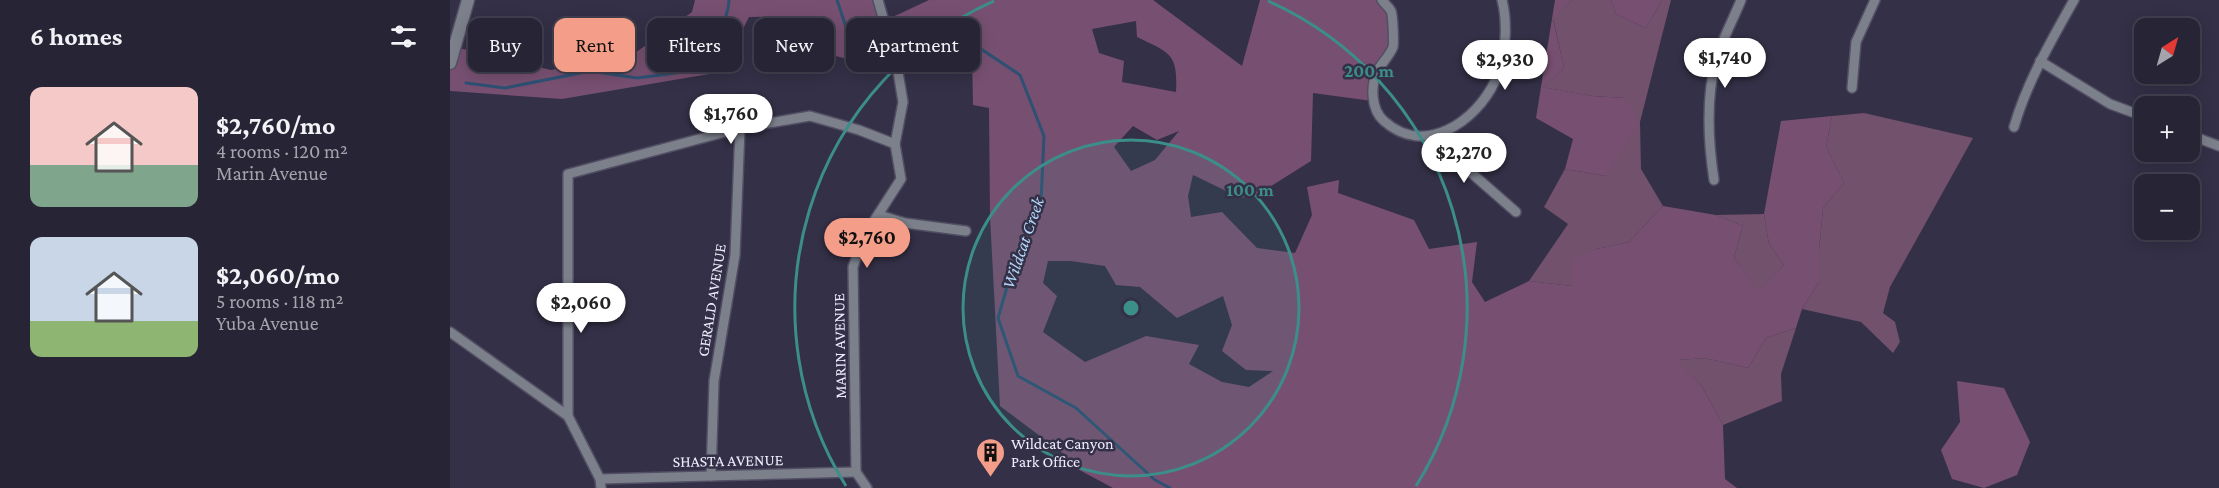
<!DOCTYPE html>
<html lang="en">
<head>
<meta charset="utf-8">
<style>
	:root { --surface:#272435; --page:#2f2c3d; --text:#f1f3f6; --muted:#a4a4ad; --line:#434150; --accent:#f49e89 }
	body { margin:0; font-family:"Crimson Pro",serif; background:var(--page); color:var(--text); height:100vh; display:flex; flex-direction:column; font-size:22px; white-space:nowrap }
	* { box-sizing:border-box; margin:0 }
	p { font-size:20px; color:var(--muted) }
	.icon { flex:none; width:33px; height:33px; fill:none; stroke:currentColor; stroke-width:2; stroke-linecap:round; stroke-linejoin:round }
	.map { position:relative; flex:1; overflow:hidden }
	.sheet { display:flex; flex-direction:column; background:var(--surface); width:450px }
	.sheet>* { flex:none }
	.top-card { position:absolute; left:18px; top:18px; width:570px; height:54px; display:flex; gap:12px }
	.needle { width:39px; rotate:37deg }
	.fabs { position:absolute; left:1684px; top:18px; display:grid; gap:12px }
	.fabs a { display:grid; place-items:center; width:66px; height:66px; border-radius:12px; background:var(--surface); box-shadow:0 3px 15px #0003,0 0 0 2px var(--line); font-size:30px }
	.price { position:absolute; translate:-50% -51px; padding:0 14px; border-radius:21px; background:#fff; color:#222; font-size:20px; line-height:39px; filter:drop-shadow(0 2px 3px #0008) }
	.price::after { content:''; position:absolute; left:50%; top:36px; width:18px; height:14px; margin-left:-9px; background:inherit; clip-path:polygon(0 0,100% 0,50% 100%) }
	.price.selected { background:var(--accent); color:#111 }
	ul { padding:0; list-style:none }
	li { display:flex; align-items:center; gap:18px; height:150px; padding:0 30px }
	li span { display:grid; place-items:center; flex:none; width:168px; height:120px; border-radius:12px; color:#555 }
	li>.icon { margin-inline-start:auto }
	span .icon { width:72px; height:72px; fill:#fffc; stroke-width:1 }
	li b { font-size:26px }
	h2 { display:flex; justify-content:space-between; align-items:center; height:72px; padding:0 30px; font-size:26px }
	.pill { padding:0 21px; border-radius:12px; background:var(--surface); box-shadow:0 3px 15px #0003,0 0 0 2px var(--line); font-size:21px; line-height:54px }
	.pill.selected { background:var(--accent); color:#111 }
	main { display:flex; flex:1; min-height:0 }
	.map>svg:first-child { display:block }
	.green { fill:#71516b }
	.forest { fill:#775071; fill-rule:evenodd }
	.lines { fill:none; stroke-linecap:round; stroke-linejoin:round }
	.stream { stroke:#2d5073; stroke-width:3 }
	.minor-casing { stroke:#524e64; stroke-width:12 }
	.tertiary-casing { stroke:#524e64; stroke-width:15 }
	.minor { stroke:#7c808b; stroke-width:9 }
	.tertiary { stroke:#7c808b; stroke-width:12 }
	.ring { fill:none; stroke:#3c8e8a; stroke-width:3 }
	.labels { text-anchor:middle; stroke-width:5; stroke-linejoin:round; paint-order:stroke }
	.street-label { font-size:16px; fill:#eeedfc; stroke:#343047 }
	.poi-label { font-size:16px; fill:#eeedfc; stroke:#343047; text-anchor:start }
	.water-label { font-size:18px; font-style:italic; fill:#b4d6f9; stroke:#343047 }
	.centre { fill:#3c8e8a; stroke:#343047; stroke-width:3 }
	.ring-label { font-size:18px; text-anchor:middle; font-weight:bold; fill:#3c8e8a; stroke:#343047; stroke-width:5; stroke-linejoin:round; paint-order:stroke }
</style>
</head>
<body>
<main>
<section class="sheet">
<h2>6 homes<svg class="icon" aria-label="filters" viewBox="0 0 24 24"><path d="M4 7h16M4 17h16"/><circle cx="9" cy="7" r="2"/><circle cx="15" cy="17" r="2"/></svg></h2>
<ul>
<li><span style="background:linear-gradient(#f6c9c9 65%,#7fa58c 0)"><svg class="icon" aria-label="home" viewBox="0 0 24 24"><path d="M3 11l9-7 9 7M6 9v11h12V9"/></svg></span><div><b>$2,760/mo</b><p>4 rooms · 120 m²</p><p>Marin Avenue</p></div></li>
<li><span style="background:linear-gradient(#c9d6e8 70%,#8fb573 0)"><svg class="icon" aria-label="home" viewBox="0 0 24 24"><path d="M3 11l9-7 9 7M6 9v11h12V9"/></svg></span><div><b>$2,060/mo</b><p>5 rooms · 118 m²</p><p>Yuba Avenue</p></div></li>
</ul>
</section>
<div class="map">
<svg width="1769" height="488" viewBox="0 0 1769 488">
	<rect width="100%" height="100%" fill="#343047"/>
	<!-- green -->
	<g class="green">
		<path d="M 1122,0 L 1161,0 L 1166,14 L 1196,28 L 1212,0 L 1221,0 L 1190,122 L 1191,169 L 1213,206 L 1179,242 L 1147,249 L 1122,286 L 1079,281 L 1118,224 L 1094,207 L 1115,169 L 1156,176 L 1175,98 L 1142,96 L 1091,87 L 1114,68 L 1103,18 Z"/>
		<path d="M 1414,113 L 1523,138 L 1440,287 L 1433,313 L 1445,322 L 1450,342 L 1443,353 L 1411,322 L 1352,309 L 1369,282 L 1369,250 L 1373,208 L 1394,183 L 1376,147 L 1382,116 Z"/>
		<path d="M 1314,214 L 1319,244 L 1334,265 L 1308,293 L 1284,257 L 1293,226 L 1266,215 Z"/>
		<path d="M 1346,328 L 1331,374 L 1332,401 L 1273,425 L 1251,385 L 1227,360 L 1255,358 L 1298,368 L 1316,338 Z"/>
	</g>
	<!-- forest -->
	<g class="forest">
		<path d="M 245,0 L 428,0 L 434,21 L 479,0 L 703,0 L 792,66 L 810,0 L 932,0 L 941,11 L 943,46 L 926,73 L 922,101 L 863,93 L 861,161 L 810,193 L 791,198 L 743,175 L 738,196 L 741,217 L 772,212 L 807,248 L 845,253 L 862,215 L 857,187 L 889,180 L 888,193 L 964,220 L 979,249 L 1027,242 L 1022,282 L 1035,302 L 1079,281 L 1122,286 L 1122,259 L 1147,249 L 1179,242 L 1213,206 L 1266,215 L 1293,226 L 1284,257 L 1308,292 L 1334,265 L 1319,244 L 1314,214 L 1331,121 L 1382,116 L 1376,147 L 1394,183 L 1373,208 L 1369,250 L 1369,282 L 1352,309 L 1346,328 L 1316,338 L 1298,368 L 1255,358 L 1228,360 L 1251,385 L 1273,425 L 1275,479 L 1287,488 L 663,488 L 622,466 L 614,454 L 550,406 L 540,216 L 539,108 L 523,105 L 522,55 L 479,49 L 448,72 L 374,53 L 346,16 L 299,17 L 271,72 L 112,99 L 0,91 L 0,63 L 5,47 L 101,70 L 185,53 L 242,12 ZM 686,21 L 687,37 C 720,53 728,53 726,92 L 672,82 L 674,61 L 649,53 L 642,29 ZM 683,126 L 707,140 L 729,131 L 705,160 L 681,171 L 664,147 ZM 598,261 L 621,261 L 655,266 L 666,285 L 690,287 L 727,318 L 773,296 L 782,325 L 772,351 L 796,370 L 823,371 L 799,387 L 772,382 L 739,364 L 749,345 L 696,336 L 635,362 L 593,332 L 607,296 L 593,283 Z"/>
		<path d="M 1105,0 L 1122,0 L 1103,19 L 1114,68 L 1092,87 L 1142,96 L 1175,98 L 1190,122 L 1156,176 L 1115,169 L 1123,139 L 1086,118 Z"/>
		<path d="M 1161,0 L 1212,0 L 1196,28 L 1166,14 Z"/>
		<path d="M 1507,381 L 1554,388 L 1580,442 L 1567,475 L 1534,488 L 1502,479 L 1491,450 L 1510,422 Z"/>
	</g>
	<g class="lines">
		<!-- stream -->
		<g class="stream">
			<path d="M 387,0 L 398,33 L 419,52 L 479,37 L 519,41 L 570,75 L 594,136 L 591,202 L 567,253 L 548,318 L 568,376 L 626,408 L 705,480 L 720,488"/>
			<path d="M 16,83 L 55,88 L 140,71 L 187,78 L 249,70 C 272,63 268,46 272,28 C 275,18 279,10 279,0"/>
		</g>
		<defs>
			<g id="minor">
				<path d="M 428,0 L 434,21"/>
				<path d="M 932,0 C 934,3 939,7 941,11 C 943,15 944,43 943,47 C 940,55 932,63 928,70 C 920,85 921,110 934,121 C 974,157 1026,122 1045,81 C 1056,58 1058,24 1052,0"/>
				<path d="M 1590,61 L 1660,104 L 1695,117"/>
				<path d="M 1402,88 L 1406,42 L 1425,0"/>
				<path d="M 1564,127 C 1577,82 1601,41 1624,0"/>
				<path d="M 1740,135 L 1769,146"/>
				<path d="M 979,136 L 1066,212"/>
				<path d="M 1264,180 C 1258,141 1256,98 1266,60 C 1272,40 1283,20 1291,0"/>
				<path d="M 429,215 L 455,223 L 516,231"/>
				<path d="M 0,332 L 118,416"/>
				<path d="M 261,476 L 264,381 L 285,255 L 290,128"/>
				<path d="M 150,479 L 406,472"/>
				<path d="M 151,488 L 150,479 L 118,416 L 118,174 L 290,128 L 360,116 L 409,130 L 445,144"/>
				<path d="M 417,488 L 406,472 L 403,267 L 413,238 L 451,179 L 445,144 L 453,102 L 448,72"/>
			</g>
			<path id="tertiary" d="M 0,63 L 18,0"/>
		</defs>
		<!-- minor casing -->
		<use href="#minor" class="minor-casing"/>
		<!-- tertiary casing -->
		<use href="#tertiary" class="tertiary-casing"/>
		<!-- minor -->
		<use href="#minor" class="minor"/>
		<!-- tertiary -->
		<use href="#tertiary" class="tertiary"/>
	</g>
	<!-- distance rings -->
	<circle cx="681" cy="308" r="168" fill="#3c8e8a" fill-opacity=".12"/>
	<g class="ring">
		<circle cx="681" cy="308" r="168"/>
		<path d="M396 486A336 336 0 0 1 544 1M818 1A336 336 0 0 1 966 486"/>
	</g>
	<!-- icons -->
	<defs>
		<symbol id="building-pin" viewBox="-11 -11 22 30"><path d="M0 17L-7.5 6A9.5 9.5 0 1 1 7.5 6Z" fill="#f49e89" stroke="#343047"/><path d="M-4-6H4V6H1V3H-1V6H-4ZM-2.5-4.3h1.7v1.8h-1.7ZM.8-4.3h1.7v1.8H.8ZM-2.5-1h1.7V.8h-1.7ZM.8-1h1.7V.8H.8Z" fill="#111"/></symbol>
	</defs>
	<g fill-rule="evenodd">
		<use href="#building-pin" x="524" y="436" width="33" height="45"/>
	</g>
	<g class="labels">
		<!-- street labels -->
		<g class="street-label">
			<text transform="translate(261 300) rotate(-81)" y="6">GERALD AVENUE</text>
			<text transform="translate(389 346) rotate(-91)" y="6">MARIN AVENUE</text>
			<text transform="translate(278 460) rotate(-1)" y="6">SHASTA AVENUE</text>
		</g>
		<!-- poi labels -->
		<g class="poi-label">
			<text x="561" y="449">Wildcat Canyon<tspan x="561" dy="18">Park Office</tspan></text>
		</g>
		<!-- water labels -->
		<g class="water-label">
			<text transform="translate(573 243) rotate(-71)" y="6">Wildcat Creek</text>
		</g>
	</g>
	<circle cx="681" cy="308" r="9" class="centre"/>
	<g class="ring-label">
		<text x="919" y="77">200 m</text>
		<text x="800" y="196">100 m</text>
	</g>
</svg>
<div class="fabs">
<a><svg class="needle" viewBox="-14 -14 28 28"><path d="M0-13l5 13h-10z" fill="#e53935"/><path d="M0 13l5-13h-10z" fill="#a4a4ad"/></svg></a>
<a>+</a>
<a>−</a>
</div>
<b class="price" style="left:1275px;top:89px">$1,740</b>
<b class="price" style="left:1055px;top:91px">$2,930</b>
<b class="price" style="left:281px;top:145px">$1,760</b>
<b class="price" style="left:1014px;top:184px">$2,270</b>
<b class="price selected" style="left:417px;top:269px">$2,760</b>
<b class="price" style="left:131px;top:334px">$2,060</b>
<div class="top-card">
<a class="pill">Buy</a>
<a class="pill selected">Rent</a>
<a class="pill">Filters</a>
<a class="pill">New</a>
<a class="pill">Apartment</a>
</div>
</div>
</main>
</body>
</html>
